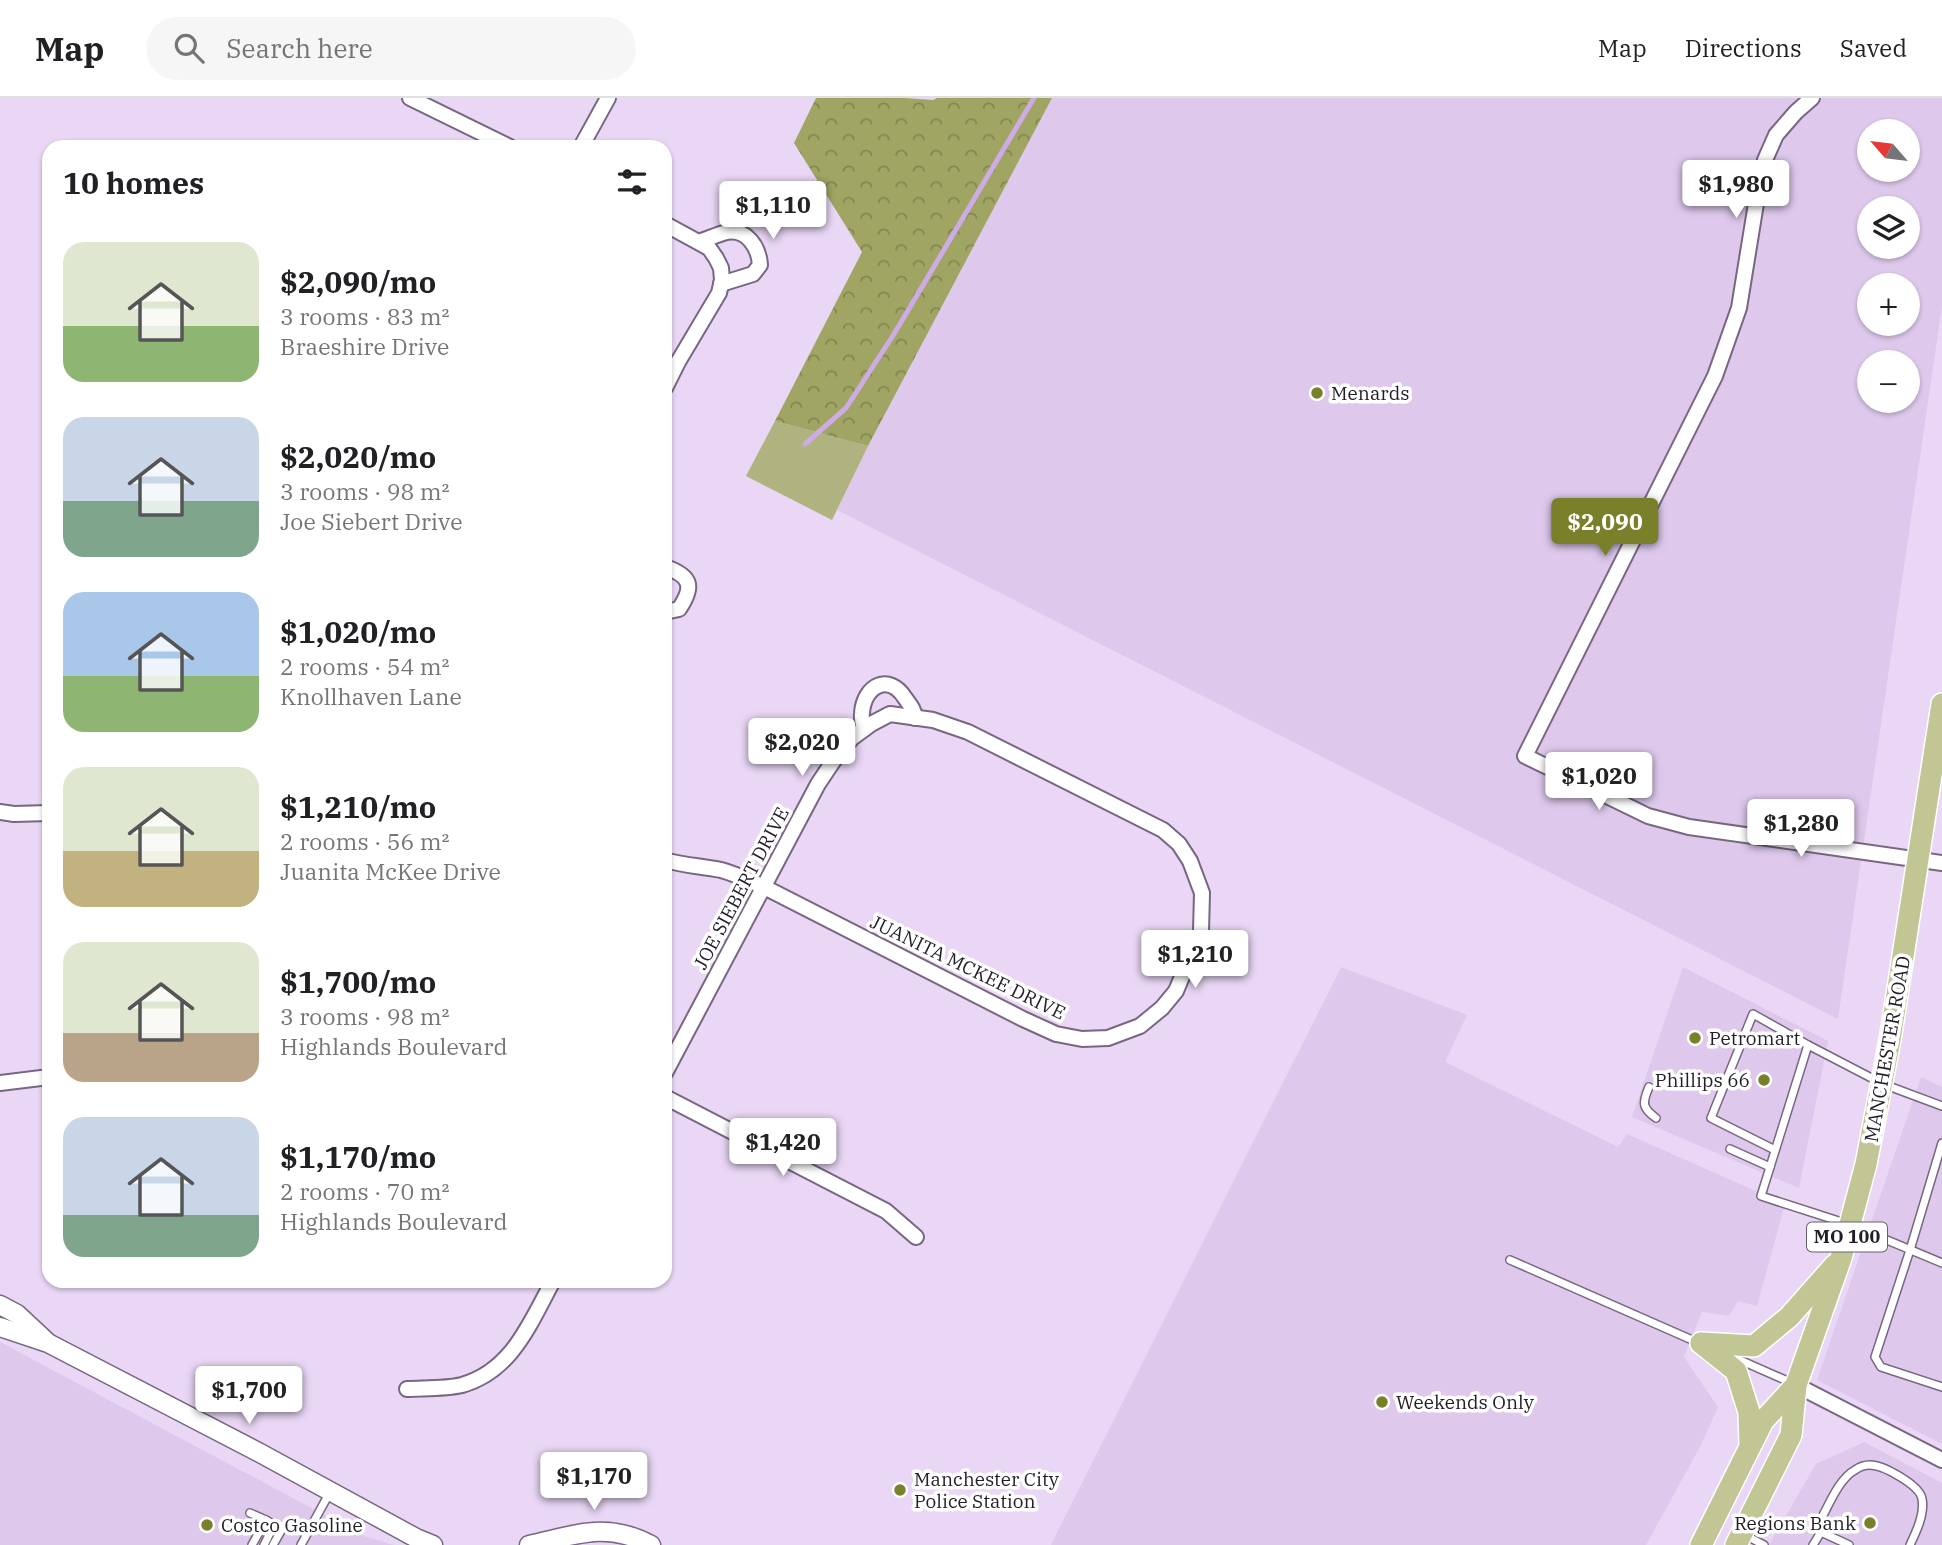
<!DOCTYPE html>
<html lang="en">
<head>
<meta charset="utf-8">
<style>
	:root { --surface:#fff; --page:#f6f6f6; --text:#202124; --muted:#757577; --line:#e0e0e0; --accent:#7a7f29 }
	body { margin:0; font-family:"IBM Plex Serif",serif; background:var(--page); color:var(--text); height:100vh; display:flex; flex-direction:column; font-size:26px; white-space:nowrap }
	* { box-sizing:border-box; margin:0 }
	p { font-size:23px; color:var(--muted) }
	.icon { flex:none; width:38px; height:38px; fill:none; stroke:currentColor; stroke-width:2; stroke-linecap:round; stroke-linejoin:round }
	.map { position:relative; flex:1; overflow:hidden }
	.details { position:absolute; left:42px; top:42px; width:630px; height:1148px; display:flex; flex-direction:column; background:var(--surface); border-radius:21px; box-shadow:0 2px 5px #0004 }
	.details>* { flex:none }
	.needle { width:46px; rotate:298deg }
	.tools { position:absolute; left:1857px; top:21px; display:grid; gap:14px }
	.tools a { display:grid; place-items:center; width:63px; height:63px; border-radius:50%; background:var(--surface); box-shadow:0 2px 5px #0004; font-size:35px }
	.price { position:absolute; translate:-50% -60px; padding:0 16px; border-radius:7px; background:#fff; color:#222; font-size:23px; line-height:46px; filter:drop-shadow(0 2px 4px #0008) }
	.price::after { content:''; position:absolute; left:50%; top:42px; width:21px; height:16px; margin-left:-10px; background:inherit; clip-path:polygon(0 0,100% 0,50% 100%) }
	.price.on { background:var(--accent); color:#fff }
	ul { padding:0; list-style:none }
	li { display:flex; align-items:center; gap:21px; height:175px; padding:0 21px }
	li span { display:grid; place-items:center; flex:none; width:196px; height:140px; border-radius:21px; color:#555 }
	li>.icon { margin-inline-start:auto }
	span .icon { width:84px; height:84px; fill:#fffc; stroke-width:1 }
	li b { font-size:30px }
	h2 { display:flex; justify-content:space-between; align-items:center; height:84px; padding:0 21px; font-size:30px }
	header { display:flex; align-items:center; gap:42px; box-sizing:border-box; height:98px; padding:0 35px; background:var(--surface); border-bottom:2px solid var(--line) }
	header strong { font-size:33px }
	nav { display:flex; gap:38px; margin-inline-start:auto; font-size:24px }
	.search { width:490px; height:63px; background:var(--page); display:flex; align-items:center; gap:18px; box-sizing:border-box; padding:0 24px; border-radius:38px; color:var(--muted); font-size:26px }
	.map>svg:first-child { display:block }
	.built { fill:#dec9ed; fill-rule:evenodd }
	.green { fill:#afb37f }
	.forest { fill:url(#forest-crowns) }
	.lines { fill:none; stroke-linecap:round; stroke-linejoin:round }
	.stream { stroke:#cdabe4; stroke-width:5 }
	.service-casing { stroke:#776782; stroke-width:10 }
	.minor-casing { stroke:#776782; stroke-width:18 }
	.tertiary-casing { stroke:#776782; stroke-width:21 }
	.primary-casing { stroke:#fff; stroke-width:24 }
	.service { stroke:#fff; stroke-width:7 }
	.minor { stroke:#fff; stroke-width:14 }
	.tertiary { stroke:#fff; stroke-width:18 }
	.primary { stroke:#c2c594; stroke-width:21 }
	.poi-dot { fill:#7a7f29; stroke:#fff; stroke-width:2.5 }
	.labels { text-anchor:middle; stroke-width:7; stroke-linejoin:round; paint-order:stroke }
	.shield { fill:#fff; stroke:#656168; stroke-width:2 }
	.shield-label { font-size:18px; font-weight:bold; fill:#231d28 }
	.poi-label { font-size:19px; fill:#231d28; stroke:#fff; text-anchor:start }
	.street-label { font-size:19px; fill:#231d28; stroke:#fff }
</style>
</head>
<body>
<header>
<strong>Map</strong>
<div class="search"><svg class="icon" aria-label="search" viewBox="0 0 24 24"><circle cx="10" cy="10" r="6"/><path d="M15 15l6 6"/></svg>Search here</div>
<nav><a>Map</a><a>Directions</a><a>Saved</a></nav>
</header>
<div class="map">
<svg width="1942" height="1447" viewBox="0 0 1942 1447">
	<defs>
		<pattern id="forest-crowns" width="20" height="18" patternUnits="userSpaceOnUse" patternTransform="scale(1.75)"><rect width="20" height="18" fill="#a0a563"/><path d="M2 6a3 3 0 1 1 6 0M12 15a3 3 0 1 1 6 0" fill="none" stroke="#828652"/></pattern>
	</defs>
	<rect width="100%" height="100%" fill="#e9d7f5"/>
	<!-- built -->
	<g class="built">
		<path d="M 1052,0 L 1942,0 L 1942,208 L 1838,921 L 837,412 L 868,348 ZM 1869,33 L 1908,33 L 1908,72 L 1869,72 ZM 1869,110 L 1908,110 L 1908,149 L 1869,149 ZM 1869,187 L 1908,187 L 1908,226 L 1869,226 ZM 1869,264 L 1908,264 L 1908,303 L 1869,303 Z"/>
		<path d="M 1341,869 L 1467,917 L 1445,964 L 1618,1049 L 1627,1036 L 1785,1106 L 1757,1208 L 1738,1203 L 1729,1218 L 1702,1214 L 1684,1259 L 1718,1309 L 1701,1347 L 1646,1447 L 1051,1447 Z"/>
		<path d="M 1683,869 L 1828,943 L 1799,1090 L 1632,1019 Z"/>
		<path d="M 1921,979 L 1942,989 L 1942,1346 L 1817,1282 Z"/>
		<path d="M 0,1244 L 364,1438 L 394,1447 L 0,1447 Z"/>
		<path d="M 1864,1344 L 1942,1385 L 1942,1447 L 1769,1447 L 1816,1366 Z"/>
	</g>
	<!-- green -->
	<path class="green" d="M 775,323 L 868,348 L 832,422 L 746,378 Z"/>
	<!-- forest -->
	<path class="forest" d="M 816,0 L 905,0 L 933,2 L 937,0 L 1052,0 L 868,348 L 775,323 L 862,154 L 794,45 Z"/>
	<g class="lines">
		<!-- stream -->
		<path class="stream" d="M 805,346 L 846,310 L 894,236 L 1034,0"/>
		<defs>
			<g id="service">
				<path d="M 1808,947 L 1883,986 L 1942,1008"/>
				<path d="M 1649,989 C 1642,1005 1642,1010 1656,1020"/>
				<path d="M 1942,1045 L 1910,1152 L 1875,1259 L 1881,1269 L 1942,1289"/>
				<path d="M 1730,1051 L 1770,1069"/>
				<path d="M 1775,1052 L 1711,1020 L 1753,916 L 1808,947 L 1761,1098 L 1851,1127 L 1942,1165"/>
				<path d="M 1510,1162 L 1699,1245"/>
				<path d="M 1733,1259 L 1792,1285"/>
				<path d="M 250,1415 L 266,1422 L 252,1447"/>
				<path d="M 1821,1434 L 1849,1447"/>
				<path d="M 1743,1436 L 1764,1447"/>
				<path d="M 264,1447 L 274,1427 L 266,1422"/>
				<path d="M 273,1447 L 282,1431 L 274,1427"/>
				<path d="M 301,1447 L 330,1394"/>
				<path d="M 1813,1447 L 1821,1434 L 1818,1428 L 1821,1421 C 1830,1405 1839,1381 1855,1372 C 1859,1369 1865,1367 1870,1367 C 1883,1367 1920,1387 1922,1401 C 1925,1416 1916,1434 1910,1447"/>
			</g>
			<g id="minor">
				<path d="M 410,0 L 510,49"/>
				<path d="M 1812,0 L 1796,14 L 1776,37 L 1765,62 L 1759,87 L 1739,210 L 1715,278 L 1525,658 L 1648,718 L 1689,729 L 1942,765"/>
				<path d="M 581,49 L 608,0"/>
				<path d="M 665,126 L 709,150 L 716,160 L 721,170 L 722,182 L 719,195 L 678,264 L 665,290"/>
				<path d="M 699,144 C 708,141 718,136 727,134 C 747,130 759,150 760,167 L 753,176 L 721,186"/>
				<path d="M 665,469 C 692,478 694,489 679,511 L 665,514"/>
				<path d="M 864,631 C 863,626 861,620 862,615 C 864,587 889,575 905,600 C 910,607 914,611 915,620"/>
				<path d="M 0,714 L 14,716 L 49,715"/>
				<path d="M 665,762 C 685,768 702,768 721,772 C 736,776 750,783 764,789 L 1023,921 L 1056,936 L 1082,941 L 1108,940 L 1140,928 L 1162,910 L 1176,893 L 1201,833 L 1202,795 L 1190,763 L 1179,746 L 1163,732 L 968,634 L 933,622 L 890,616 L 871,626 L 852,640 L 834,662 L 818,686 L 665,975"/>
				<path d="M 0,985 L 49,979"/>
				<path d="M 665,999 L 886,1113 L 916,1139"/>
				<path d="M 1796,1287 L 1942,1362"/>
				<path d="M 407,1291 C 424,1290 445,1291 462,1287 C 512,1273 530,1225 553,1183"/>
			</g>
			<g id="tertiary">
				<path d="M 0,1207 L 17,1216 L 46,1243"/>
				<path d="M 0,1229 L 48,1245 L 260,1355 L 416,1440 L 433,1447"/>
				<path d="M 529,1447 C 576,1437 606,1423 651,1447"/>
			</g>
			<g id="primary">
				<path d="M 1701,1245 L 1754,1248 L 1789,1219 L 1835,1167"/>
				<path d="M 1701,1245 L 1736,1273 L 1749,1314 L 1750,1347"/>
				<path d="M 1701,1447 L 1763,1323 L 1796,1287"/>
				<path d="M 1736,1447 L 1791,1337 L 1796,1287 L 1841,1160 L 1866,1066 L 1890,942 L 1942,606"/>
			</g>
		</defs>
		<!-- service casing -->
		<use href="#service" class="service-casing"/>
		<!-- minor casing -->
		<use href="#minor" class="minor-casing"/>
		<!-- tertiary casing -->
		<use href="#tertiary" class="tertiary-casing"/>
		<!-- primary casing -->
		<use href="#primary" class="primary-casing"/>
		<!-- service -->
		<use href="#service" class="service"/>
		<!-- minor -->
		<use href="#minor" class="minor"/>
		<!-- tertiary -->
		<use href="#tertiary" class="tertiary"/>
		<!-- primary -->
		<use href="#primary" class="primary"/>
	</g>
	<!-- markers -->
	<g class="poi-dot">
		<circle cx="1317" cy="295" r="7"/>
		<circle cx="1695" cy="940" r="7"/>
		<circle cx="1764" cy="982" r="7"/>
		<circle cx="1382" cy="1304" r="7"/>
		<circle cx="900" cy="1392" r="7"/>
		<circle cx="1870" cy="1425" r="7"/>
		<circle cx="207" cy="1427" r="7"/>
	</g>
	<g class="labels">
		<!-- shield labels -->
		<rect class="shield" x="1807" y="1124.5" width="80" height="29" rx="5"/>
		<g class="shield-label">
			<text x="1847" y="1145">MO 100</text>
		</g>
		<!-- poi labels -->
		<g class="poi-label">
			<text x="1331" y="302">Menards</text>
			<text x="1709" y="947">Petromart</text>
			<text x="1750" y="989" text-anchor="end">Phillips 66</text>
			<text x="1396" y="1311">Weekends Only</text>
			<text x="914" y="1388">Manchester City<tspan x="914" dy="22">Police Station</tspan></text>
			<text x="1856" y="1432" text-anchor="end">Regions Bank</text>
			<text x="221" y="1434">Costco Gasoline</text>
		</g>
		<!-- street labels -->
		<g class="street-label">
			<text transform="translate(741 790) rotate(-62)" y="7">JOE SIEBERT DRIVE</text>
			<text transform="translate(968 869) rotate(26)" y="7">JUANITA MCKEE DRIVE</text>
			<text transform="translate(1887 951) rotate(-80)" y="7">MANCHESTER ROAD</text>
		</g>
	</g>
</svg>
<div class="tools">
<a><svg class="needle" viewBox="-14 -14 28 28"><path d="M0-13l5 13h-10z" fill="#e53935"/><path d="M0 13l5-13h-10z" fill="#757577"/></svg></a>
<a><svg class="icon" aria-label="layers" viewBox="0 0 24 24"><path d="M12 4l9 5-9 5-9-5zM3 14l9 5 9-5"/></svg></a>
<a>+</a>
<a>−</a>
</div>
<b class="price" style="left:1736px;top:122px">$1,980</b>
<b class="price" style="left:773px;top:143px">$1,110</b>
<b class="price on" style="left:1605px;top:460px">$2,090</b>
<b class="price" style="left:802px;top:680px">$2,020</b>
<b class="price" style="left:1599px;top:714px">$1,020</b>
<b class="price" style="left:1801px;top:761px">$1,280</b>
<b class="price" style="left:1195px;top:892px">$1,210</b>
<b class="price" style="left:783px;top:1080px">$1,420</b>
<b class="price" style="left:249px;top:1328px">$1,700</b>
<b class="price" style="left:594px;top:1414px">$1,170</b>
<section class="details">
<h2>10 homes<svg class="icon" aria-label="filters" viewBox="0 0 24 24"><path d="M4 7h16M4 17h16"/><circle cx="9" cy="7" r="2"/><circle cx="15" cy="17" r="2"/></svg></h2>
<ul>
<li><span style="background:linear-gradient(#dfe7d0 60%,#8fb573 0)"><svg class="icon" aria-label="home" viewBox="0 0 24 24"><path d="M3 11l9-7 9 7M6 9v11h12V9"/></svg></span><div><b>$2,090/mo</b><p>3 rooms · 83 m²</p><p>Braeshire Drive</p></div></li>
<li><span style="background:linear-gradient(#c9d6e8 60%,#7fa58c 0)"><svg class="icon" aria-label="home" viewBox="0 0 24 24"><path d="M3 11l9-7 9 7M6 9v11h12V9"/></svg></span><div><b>$2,020/mo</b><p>3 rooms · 98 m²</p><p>Joe Siebert Drive</p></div></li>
<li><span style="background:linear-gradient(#a9c7e8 60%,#8fb573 0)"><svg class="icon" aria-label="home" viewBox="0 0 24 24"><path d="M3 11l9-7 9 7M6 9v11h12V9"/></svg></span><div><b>$1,020/mo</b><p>2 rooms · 54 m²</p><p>Knollhaven Lane</p></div></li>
<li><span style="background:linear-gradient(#dfe7d0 60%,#c2b280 0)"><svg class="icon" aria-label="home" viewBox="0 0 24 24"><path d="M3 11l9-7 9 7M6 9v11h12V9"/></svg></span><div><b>$1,210/mo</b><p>2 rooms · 56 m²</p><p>Juanita McKee Drive</p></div></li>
<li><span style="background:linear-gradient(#dfe7d0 65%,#b9a48a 0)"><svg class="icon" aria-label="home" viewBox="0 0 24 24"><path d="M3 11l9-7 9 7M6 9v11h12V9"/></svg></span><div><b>$1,700/mo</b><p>3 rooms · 98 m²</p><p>Highlands Boulevard</p></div></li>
<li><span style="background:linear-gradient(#c9d6e8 70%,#7fa58c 0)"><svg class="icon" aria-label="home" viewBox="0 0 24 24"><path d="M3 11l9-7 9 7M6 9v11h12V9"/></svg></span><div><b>$1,170/mo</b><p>2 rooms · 70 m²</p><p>Highlands Boulevard</p></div></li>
</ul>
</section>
</div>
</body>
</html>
